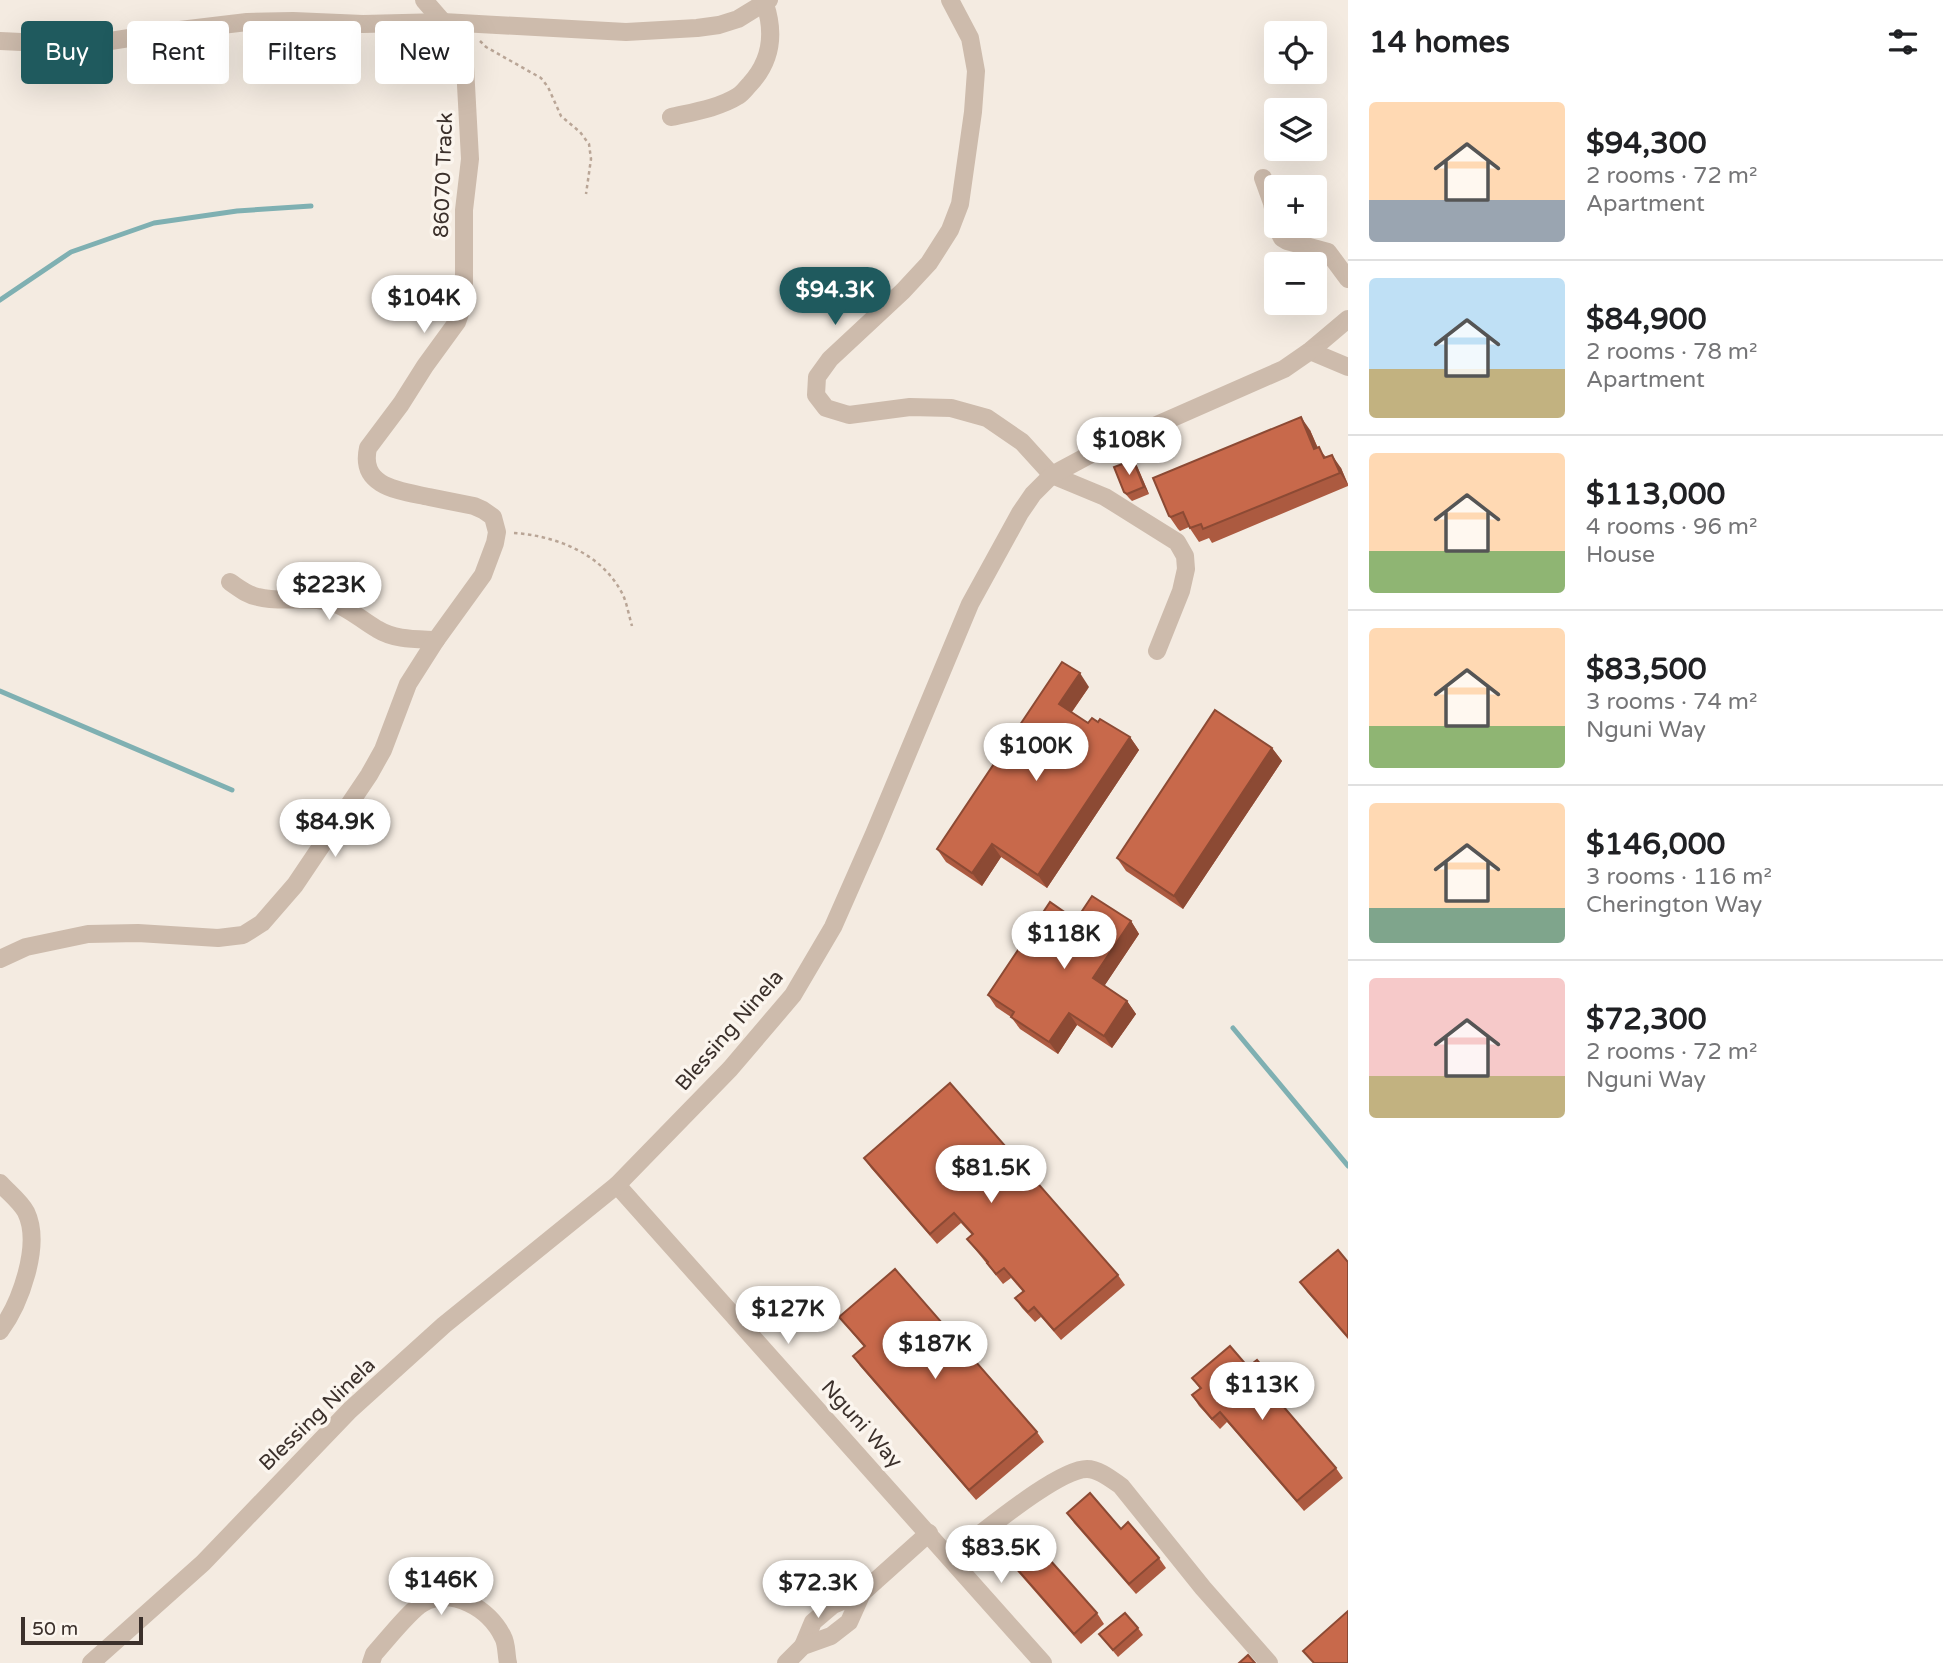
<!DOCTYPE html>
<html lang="en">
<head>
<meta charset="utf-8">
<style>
	:root { --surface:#fff; --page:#f6f6f6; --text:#202124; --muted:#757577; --line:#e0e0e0; --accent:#1f5a5e }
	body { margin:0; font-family:"Varela Round",sans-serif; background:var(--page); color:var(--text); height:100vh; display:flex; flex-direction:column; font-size:26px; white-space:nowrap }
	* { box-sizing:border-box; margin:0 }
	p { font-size:23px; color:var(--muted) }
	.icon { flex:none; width:38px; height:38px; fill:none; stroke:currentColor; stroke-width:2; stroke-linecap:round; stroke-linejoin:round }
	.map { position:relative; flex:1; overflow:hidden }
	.panel { display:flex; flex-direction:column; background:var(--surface); width:595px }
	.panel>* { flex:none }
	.banner { position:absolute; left:21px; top:21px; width:665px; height:63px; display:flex; gap:14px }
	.fabs { position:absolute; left:1264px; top:21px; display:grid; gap:14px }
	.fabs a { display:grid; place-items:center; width:63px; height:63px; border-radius:7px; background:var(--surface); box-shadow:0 7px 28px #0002; font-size:35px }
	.scale { position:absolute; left:21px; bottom:18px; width:122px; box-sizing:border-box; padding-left:7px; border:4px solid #3b302b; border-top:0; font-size:19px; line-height:24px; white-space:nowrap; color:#3b302b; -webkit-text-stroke:5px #fbf5ee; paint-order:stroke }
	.price { position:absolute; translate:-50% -60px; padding:0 16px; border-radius:24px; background:#fff; color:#222; font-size:23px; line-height:46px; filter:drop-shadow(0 2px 4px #0008) }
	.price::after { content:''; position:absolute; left:50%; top:42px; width:21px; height:16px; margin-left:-10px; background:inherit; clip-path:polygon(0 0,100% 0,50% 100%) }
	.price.current { background:var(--accent); color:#fff }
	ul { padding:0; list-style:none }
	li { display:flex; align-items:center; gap:21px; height:175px; padding:0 21px }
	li+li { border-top:2px solid var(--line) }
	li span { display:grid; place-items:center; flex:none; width:196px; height:140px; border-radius:7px; color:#555 }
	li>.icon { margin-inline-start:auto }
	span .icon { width:84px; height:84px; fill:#fffc; stroke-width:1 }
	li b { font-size:30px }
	h2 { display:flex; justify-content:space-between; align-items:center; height:84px; padding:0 21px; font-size:30px }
	.tag { padding:0 24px; border-radius:7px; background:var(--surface); box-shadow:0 7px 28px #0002; font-size:24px; line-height:63px }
	.tag.current { background:var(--accent); color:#fff }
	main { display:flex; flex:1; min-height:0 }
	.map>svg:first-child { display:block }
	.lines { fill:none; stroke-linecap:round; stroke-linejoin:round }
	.stream { stroke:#7fb0b2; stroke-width:5 }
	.path { stroke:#b9a596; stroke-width:2.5; stroke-dasharray:3.5 3.5; stroke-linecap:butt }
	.minor { stroke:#cdbbac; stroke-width:18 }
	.wall { fill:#ac5a40 }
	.shaded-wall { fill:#8c4a34 }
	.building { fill:#c8694b; stroke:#8c4a34; stroke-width:2 }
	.labels { text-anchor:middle; stroke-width:7; stroke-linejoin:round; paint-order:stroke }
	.street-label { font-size:21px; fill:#3b302b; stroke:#fbf5ee }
</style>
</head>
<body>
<main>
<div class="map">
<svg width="1348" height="1663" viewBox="0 0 1348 1663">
	<rect width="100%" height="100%" fill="#f4ebe1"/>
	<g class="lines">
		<!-- stream -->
		<g class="stream">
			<path d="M 0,300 L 71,252 L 154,223 L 237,211 L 311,206"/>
			<path d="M 0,691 L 232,790"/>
			<path d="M 1233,1028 L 1348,1166"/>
		</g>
		<!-- path -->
		<g class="path">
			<path d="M 480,41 L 486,47 L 541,78 L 548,87 L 561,116 L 580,132 L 589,144 L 591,159 L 586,194"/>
			<path d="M 514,533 C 557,536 603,554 623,595 C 627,604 629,616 632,626"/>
		</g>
		<!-- minor -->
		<g class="minor">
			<path d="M 424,0 L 443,22"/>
			<path d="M 950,0 L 970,38 L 976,71 L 973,112 L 960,204 L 950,230 L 929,263 L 903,291 L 830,359 L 817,377 L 816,395 L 826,408 L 849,415 L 910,407 L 951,408 L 987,418 L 1022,442 L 1052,475 L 1105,497 L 1177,542 L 1185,556 L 1186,569 L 1181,591 L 1157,651"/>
			<path d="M 0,41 L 85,45 L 180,30 L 247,22 L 293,21 L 363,24 L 443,22 L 626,32 L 697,28 L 719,25 L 738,19 L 769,0"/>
			<path d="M 671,117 C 693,112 719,108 738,96 C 743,93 746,88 750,84 C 771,61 775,34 765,4"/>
			<path d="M 1263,178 L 1272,203 L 1276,225"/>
			<path d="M 1276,226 L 1282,238 L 1287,241 L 1328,252 L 1348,279"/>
			<path d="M 1310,351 L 1348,367"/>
			<path d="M 230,582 C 239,588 247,595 258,597 C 281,603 306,596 330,602 C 347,606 361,620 377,629 C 395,640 415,639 436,640"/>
			<path d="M 0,959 L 26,947 L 88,934 L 138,933 L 218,938 L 243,935 L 262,923 L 295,885 L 369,775 L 383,750 L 408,684 L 436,640 L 483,575 L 495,543 L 497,532 L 493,517 L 483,510 L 474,506 C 459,503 444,500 429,497 C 402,491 359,488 368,448 L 401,404 L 425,366 L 457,322 L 464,302 L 464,210 L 470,159 L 464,48 L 459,23"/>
			<path d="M 0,1183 C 8,1192 20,1201 26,1212 C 42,1245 20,1304 0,1331"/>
			<path d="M 617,1185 L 1043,1663"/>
			<path d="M 950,1557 C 978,1537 1057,1469 1087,1469 C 1099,1469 1111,1479 1121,1486 L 1203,1588 L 1269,1663"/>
			<path d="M 803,1646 L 813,1622 L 833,1605 L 862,1593 L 929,1533"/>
			<path d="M 91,1663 L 203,1563 L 350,1410 L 444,1325 L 617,1185 L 730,1069 L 793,995 L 833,927 L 874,834 L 970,604 L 1020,513 L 1033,494 L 1052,475 L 1093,453 L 1284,369 L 1310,351 L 1348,319"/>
			<path d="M 371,1663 L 374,1654 C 385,1642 410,1610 423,1603 C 452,1587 489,1608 503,1637 C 507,1644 506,1655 508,1663"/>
			<path d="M 786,1663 L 803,1646 L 831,1636 L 849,1622 L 862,1593"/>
		</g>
	</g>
	<!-- wall -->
	<g class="wall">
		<path d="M 1310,430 L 1318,448 L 1326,457 L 1341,468 L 1348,484 L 1348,486 L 1212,543 L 1209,538 L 1199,542 L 1189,527 L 1180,531 L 1178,529 L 1169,516 Z"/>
		<path d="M 1133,460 L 1137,466 L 1149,494 L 1132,501 L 1129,498 L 1124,492 Z"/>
		<path d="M 1089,687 L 1072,712 L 1088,723 L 1098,722 L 1130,737 L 1139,750 L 1047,888 L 1001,857 L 982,886 L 946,862 L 937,849 Z"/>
		<path d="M 1272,748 L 1282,761 L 1183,909 L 1126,871 L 1117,858 Z"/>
		<path d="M 1076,920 L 1131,921 L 1139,934 L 1104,986 L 1127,1001 L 1136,1014 L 1112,1048 L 1077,1025 L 1058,1054 L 1020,1029 L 1011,1017 L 996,1007 L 988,995 Z"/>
		<path d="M 864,1158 L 1118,1275 L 1125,1285 L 1061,1340 L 1041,1317 L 1035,1322 L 1022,1308 L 1015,1298 L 1023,1292 L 1011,1278 L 1003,1284 L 967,1239 L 972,1235 L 961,1223 L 937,1244 L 871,1168 Z"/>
		<path d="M 1348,1262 L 1348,1339 L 1307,1292 L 1300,1282 Z"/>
		<path d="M 839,1317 L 1037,1432 L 1044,1442 L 976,1500 L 860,1366 L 853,1356 L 864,1347 Z"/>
		<path d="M 1267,1372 L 1274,1382 L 1267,1388 L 1336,1468 L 1343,1478 L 1304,1511 L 1227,1422 L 1220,1429 L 1199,1406 L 1192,1395 L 1200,1389 L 1192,1378 Z"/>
		<path d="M 1067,1513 L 1121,1529 L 1159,1558 L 1166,1568 L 1136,1594 L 1074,1523 Z"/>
		<path d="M 1011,1562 L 1097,1613 L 1104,1624 L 1081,1644 L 1018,1572 Z"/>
		<path d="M 1138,1628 L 1143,1635 L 1118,1657 L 1099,1634 Z"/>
	</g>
	<!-- shaded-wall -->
	<g class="shaded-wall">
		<path d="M 1301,417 L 1310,430 L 1324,463 L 1314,449 Z"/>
		<path d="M 1332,455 L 1341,468 L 1348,485 L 1340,473 Z"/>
		<path d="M 1133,460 L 1137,466 L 1149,494 L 1144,487 Z"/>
		<path d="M 1080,673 L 1089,687 L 1068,717 L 1059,704 Z"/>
		<path d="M 1130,737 L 1139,750 L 1047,888 L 1038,875 Z"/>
		<path d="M 1272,748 L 1282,761 L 1183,909 L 1174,896 Z"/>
		<path d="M 992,844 L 1001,857 L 982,886 L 972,873 Z"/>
		<path d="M 1131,921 L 1139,934 L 1101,991 L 1093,978 Z"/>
		<path d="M 1127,1001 L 1136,1014 L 1112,1048 L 1104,1036 Z"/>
		<path d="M 1069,1013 L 1077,1025 L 1058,1054 L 1049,1042 Z"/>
	</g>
	<!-- building -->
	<g class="building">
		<path d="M 1301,417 L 1314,449 L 1319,447 L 1324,458 L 1332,455 L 1340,473 L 1203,529 L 1201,524 L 1190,528 L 1183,512 L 1171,517 L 1169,516 L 1153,478 Z"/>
		<path d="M 1133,460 L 1144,487 L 1127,494 L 1124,492 L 1114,467 Z"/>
		<path d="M 1062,662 L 1080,673 L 1059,704 L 1088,723 L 1092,718 L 1098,722 L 1100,719 L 1130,737 L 1038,875 L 992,844 L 972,873 L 937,849 Z"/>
		<path d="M 1215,710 L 1272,748 L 1174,896 L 1117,858 Z"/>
		<path d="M 1092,896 L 1131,921 L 1093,978 L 1127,1001 L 1104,1036 L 1069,1013 L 1049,1042 L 1011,1017 L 1014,1012 L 988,995 L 1050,902 L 1076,920 Z"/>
		<path d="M 950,1083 L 1118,1275 L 1054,1330 L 1034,1307 L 1028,1312 L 1015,1298 L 1024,1291 L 1004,1268 L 996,1274 L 987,1263 L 988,1262 L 967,1239 L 973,1234 L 954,1213 L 930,1234 L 864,1158 Z"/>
		<path d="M 1338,1250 L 1348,1262 L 1348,1337 L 1300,1282 Z"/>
		<path d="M 895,1269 L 1037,1432 L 969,1490 L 853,1356 L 865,1346 L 839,1317 Z"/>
		<path d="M 1230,1346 L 1248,1367 L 1257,1360 L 1267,1372 L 1259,1378 L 1336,1468 L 1297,1501 L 1220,1412 L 1212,1419 L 1192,1395 L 1201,1388 L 1192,1378 Z"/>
		<path d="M 1090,1493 L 1121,1529 L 1128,1522 L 1159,1558 L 1129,1584 L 1067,1513 Z"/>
		<path d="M 1034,1542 L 1097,1613 L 1074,1634 L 1011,1562 Z"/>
		<path d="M 1348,1611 L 1348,1663 L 1314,1663 L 1303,1651 Z"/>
		<path d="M 1125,1613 L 1138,1628 L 1113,1650 L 1099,1634 Z"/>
		<path d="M 1248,1655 L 1255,1663 L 1239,1663 Z"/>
	</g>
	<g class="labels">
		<!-- street labels -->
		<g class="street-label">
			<text transform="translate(443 175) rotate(-88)" y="7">86070 Track</text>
			<text transform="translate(729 1030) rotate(-49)" y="7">Blessing Ninela</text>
			<text transform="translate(317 1414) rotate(-44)" y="7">Blessing Ninela</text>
			<text transform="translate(862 1424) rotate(48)" y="7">Nguni Way</text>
		</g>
	</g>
</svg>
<div class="fabs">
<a><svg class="icon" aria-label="locate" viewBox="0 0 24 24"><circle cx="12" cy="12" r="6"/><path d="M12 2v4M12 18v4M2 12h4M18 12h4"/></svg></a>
<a><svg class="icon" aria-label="layers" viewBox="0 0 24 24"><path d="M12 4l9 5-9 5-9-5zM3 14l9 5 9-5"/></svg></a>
<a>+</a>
<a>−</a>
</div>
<div class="scale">50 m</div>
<b class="price current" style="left:835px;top:327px">$94.3K</b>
<b class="price" style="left:424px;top:335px">$104K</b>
<b class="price" style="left:1129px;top:477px">$108K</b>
<b class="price" style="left:329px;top:622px">$223K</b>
<b class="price" style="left:1036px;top:783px">$100K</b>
<b class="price" style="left:335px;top:859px">$84.9K</b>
<b class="price" style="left:1064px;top:971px">$118K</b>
<b class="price" style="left:991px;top:1205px">$81.5K</b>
<b class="price" style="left:788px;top:1346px">$127K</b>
<b class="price" style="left:935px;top:1381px">$187K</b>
<b class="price" style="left:1262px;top:1422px">$113K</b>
<b class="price" style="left:1001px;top:1585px">$83.5K</b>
<b class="price" style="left:441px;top:1617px">$146K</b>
<b class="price" style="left:818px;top:1620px">$72.3K</b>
<div class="banner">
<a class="tag current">Buy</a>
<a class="tag">Rent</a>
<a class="tag">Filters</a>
<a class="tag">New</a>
</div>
</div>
<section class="panel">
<h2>14 homes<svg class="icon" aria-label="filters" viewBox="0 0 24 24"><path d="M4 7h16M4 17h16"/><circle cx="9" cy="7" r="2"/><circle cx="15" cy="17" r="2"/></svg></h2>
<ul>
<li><span style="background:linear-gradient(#ffd9b3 70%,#9aa5b1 0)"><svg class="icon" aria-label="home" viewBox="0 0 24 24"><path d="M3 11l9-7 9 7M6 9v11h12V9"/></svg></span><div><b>$94,300</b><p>2 rooms · 72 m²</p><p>Apartment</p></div></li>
<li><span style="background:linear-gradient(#bfe0f5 65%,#c2b280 0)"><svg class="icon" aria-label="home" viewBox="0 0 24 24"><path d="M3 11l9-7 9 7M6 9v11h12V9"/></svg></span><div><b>$84,900</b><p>2 rooms · 78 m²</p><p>Apartment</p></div></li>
<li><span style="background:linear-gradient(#ffd9b3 70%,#8fb573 0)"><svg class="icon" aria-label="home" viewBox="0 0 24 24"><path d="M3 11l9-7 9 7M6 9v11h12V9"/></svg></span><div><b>$113,000</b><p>4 rooms · 96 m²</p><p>House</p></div></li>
<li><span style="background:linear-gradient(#ffd9b3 70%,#8fb573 0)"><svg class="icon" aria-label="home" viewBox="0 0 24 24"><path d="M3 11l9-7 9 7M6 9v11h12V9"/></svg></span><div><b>$83,500</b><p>3 rooms · 74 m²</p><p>Nguni Way</p></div></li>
<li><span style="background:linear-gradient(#ffd9b3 75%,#7fa58c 0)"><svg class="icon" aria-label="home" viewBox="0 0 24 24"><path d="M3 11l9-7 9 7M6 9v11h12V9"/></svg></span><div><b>$146,000</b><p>3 rooms · 116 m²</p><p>Cherington Way</p></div></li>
<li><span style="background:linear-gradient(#f6c9c9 70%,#c2b280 0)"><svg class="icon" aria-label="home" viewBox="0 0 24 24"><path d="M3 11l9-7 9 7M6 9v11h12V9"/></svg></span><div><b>$72,300</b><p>2 rooms · 72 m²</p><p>Nguni Way</p></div></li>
</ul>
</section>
</main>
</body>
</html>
